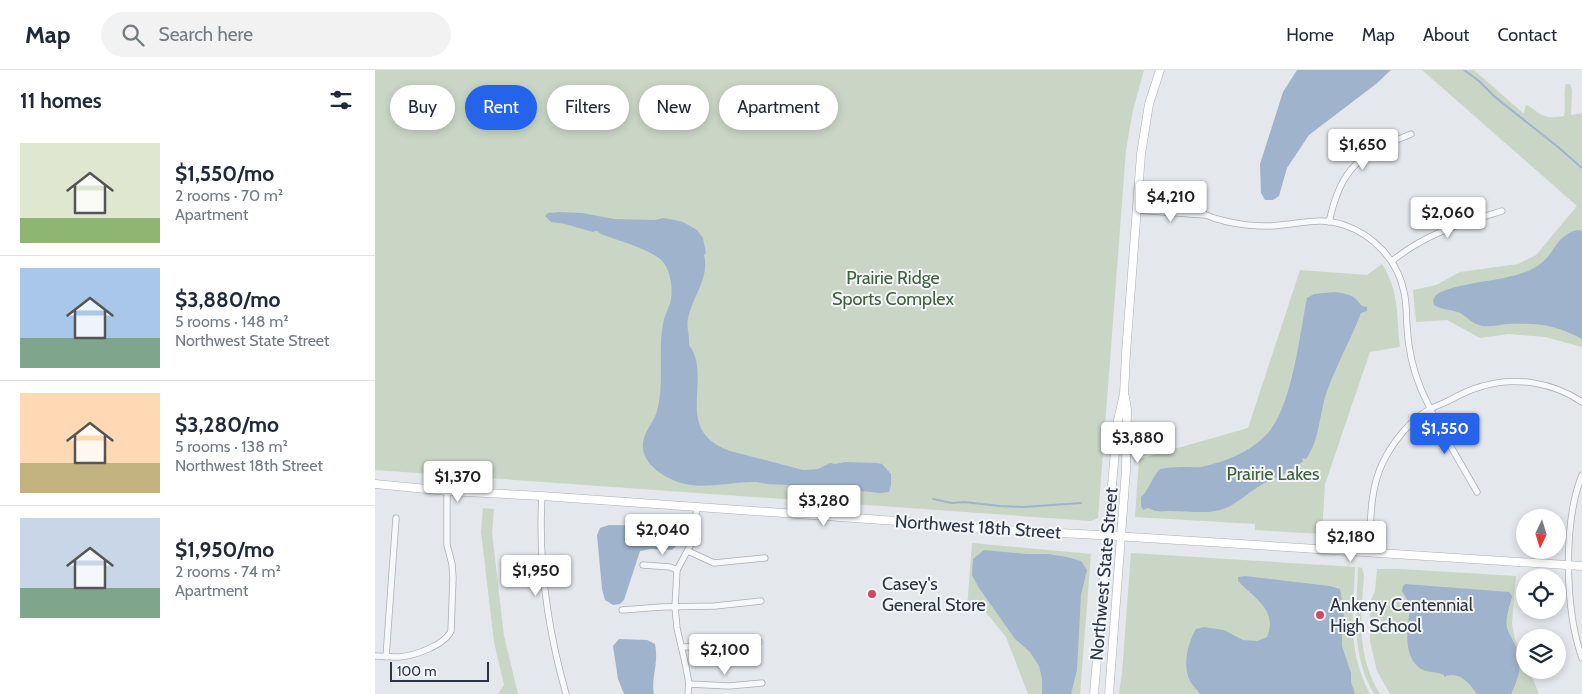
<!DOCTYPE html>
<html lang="en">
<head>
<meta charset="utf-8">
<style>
	:root { --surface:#fff; --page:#f2f2f3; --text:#1f2937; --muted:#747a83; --line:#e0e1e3; --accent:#2563eb }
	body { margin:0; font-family:Cabin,sans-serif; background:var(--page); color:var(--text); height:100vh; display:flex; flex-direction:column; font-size:19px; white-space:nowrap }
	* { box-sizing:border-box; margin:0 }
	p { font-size:16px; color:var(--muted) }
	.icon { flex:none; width:28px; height:28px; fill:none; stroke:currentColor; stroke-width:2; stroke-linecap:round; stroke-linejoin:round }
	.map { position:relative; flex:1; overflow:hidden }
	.details { display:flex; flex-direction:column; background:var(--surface); width:375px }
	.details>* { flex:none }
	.hud { position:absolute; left:15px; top:15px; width:475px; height:45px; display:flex; gap:10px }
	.needle { width:32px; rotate:184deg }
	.fabs { position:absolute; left:1141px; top:439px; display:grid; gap:10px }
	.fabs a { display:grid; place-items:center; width:50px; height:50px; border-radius:50%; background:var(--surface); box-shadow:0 2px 8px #0003; font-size:25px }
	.scale { position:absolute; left:15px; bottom:12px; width:99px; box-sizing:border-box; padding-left:5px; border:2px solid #2b3445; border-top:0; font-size:14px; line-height:18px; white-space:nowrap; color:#2b3445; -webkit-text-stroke:4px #f4f6f9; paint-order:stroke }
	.price { position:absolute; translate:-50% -42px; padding:0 11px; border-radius:5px; background:#fff; color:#222; font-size:16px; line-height:32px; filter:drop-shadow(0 1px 2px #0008) }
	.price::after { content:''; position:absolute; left:50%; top:30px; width:15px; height:11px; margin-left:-8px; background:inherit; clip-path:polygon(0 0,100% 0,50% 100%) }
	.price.active { background:var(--accent); color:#fff }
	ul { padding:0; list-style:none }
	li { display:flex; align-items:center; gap:15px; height:125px; padding:0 20px }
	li+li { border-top:1px solid var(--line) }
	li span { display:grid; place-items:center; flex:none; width:140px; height:100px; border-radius:0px; color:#555 }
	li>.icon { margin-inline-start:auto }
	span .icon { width:60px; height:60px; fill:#fffc; stroke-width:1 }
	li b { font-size:21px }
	h2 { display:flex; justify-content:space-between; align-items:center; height:60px; padding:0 20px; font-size:21px }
	.chip { padding:0 18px; border-radius:22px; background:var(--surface); box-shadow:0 2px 8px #0003; font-size:18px; line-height:45px }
	.chip.active { background:var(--accent); color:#fff }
	header { display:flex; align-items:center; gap:30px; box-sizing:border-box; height:70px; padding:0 25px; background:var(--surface); border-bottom:1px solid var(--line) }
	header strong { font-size:24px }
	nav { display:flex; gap:28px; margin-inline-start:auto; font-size:18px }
	.search { width:350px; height:45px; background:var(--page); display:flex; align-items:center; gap:12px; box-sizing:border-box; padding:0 18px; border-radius:28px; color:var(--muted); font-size:19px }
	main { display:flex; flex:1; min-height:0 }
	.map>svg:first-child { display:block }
	.green { fill:#c9d6c5 }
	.water { fill:#9fb4cc }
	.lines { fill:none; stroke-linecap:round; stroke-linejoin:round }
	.stream { stroke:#9fb4cc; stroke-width:2 }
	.minor-casing { stroke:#a9aeb7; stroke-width:7 }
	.secondary-casing { stroke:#a9aeb7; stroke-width:9 }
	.minor { stroke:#f7f8fa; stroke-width:5.5 }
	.secondary { stroke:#fff; stroke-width:8 }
	.poi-dot { fill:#d1495b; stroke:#f4f6f9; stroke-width:2 }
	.labels { text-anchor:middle; stroke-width:4; stroke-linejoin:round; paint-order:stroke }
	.park-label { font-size:18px; fill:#3f6138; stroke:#f4f6f9 }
	.street-label { font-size:18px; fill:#2b3445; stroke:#f4f6f9 }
	.poi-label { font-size:18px; fill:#2b3445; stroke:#f4f6f9; text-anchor:start }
</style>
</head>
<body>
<header>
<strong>Map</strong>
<div class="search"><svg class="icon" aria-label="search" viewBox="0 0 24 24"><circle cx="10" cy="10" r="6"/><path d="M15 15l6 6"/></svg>Search here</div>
<nav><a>Home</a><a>Map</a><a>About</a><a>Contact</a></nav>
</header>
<main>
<section class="details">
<h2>11 homes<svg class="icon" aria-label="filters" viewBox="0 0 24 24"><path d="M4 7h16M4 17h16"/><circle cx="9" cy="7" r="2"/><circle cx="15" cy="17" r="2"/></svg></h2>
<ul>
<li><span style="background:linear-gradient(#dfe7d0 75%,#8fb573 0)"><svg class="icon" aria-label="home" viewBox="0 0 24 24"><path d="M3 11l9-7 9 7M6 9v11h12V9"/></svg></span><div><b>$1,550/mo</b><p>2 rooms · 70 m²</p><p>Apartment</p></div></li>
<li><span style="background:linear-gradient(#a9c7e8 70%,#7fa58c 0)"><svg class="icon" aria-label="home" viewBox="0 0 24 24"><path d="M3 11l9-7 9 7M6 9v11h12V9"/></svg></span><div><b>$3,880/mo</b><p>5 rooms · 148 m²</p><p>Northwest State Street</p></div></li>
<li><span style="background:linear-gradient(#ffd9b3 70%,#c2b280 0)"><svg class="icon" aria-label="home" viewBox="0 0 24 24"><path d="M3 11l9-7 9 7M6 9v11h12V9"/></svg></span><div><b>$3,280/mo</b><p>5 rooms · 138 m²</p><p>Northwest 18th Street</p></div></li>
<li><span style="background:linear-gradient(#c9d6e8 70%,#7fa58c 0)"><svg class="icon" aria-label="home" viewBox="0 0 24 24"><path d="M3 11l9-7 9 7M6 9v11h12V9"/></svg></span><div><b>$1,950/mo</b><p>2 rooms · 74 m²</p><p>Apartment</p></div></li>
</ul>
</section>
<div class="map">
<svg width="1207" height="624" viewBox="0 0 1207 624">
	<rect width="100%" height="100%" fill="#e4e7ec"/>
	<!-- green -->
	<g class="green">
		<path d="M 0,0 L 769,0 L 758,40 L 751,80 L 723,448 L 716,451 L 0,400 Z"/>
		<path d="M 1047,0 L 1099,0 L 1148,43 L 1149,43 L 1151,35 C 1157,37 1160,41 1165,44 C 1173,49 1181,47 1189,46 C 1191,36 1188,22 1191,14 L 1195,14 L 1197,20 L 1196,45 L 1207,43 L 1207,277 L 1170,267 L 1134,264 L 1105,268 L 1072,250 L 1041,252 L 1038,220 L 1061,215 L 1085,202 L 1143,194 L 1161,185 L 1202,136 Z"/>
		<path d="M 1007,194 C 1025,223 1021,245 1025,277 L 995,282 L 950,414 L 947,464 L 880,460 L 880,454 L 760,447 L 764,389 L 873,358 L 925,200 L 992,205 Z"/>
		<path d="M 108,438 L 119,439 L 117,463 L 129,566 L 143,624 L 123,624 L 129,615 L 119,572 L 106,462 Z"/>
		<path d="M 597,473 L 716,484 L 705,624 L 653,624 L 631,567 L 609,540 L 592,539 Z"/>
		<path d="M 756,483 L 980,497 C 978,544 972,581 995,624 L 744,624 L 747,603 Z"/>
		<path d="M 983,497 L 987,498 L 989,505 C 986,548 981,585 1005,624 L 999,624 C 975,581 982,544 983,497 Z"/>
		<path d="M 1002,499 L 1025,499 L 1141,506 L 1137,554 L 1140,569 L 1150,591 L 1150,600 L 1154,600 L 1164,624 L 1015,624 L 1002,601 L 995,571 L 995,532 L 1000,521 Z"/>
	</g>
	<!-- water -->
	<g class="water">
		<path d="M 922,0 L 1016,0 L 1001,14 L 934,65 L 912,98 L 904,126 L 898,130 L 890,130 L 886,123 L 885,94 L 908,22 Z"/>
		<path d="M 184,142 L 207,143 L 239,149 L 280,150 L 288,148 L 300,150 L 308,152 L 322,160 L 328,168 L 331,183 L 329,185 C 335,207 318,226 313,248 C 311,257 315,266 314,275 C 339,309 296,360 355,381 L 428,400 L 443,399 L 455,393 L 460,394 L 470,392 L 502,393 L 507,394 L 516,404 L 516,415 L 514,422 L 505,423 L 437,416 L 391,414 L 382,412 C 359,411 327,420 306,413 C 289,408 265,393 268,372 C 270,359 281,350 283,337 C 289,310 283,281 288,254 C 289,247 292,242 294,236 C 297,229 297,221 296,213 C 295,206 293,198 288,192 C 276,179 243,171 226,164 L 222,161 L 218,162 L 190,154 L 176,152 L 170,146 L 173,143 Z"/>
		<path d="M 1202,160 L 1207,161 L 1207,269 C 1179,254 1163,253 1132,254 C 1124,255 1116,257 1108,256 C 1096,254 1094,248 1085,243 C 1076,239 1066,240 1059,235 C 1058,233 1058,230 1059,228 C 1064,216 1116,211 1129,208 C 1142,205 1155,202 1165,194 C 1180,184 1180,166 1202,160 Z"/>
		<path d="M 959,222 C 973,224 978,224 987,236 L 992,237 L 992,241 L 986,243 C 976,269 963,292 954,316 C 944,339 946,369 931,389 L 928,388 L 927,390 L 928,391 C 916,402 902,407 888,414 C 874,421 861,436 845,440 C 829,444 812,441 795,441 C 784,441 784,443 773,438 L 768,440 L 766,436 L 766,427 C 773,422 777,407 785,399 C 794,397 805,397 815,397 C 821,397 824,398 830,396 C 851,391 872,383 888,368 C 917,343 924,266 932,228 L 939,224 Z"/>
		<path d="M 234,455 L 288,456 L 302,458 L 303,459 C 304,468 304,475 297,480 L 275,479 L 265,481 L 249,530 L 245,534 L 238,535 L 230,530 L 227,519 L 222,465 L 225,458 Z"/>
		<path d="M 609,480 L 652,484 L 673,484 L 692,487 L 706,491 L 712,500 L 706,525 L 702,600 L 696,624 L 667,624 L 667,609 L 664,596 L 655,582 L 640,569 L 604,518 L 597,505 L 598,489 Z"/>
		<path d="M 870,506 L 955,516 L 965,519 L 969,546 L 967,562 L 967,576 L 976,603 L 976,612 L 980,624 L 825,624 C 822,619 817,615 815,611 C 807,596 813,572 821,559 L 829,557 L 849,560 L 868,570 L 882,571 L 892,567 C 903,540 880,529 863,511 L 863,507 Z"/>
		<path d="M 1030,514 L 1134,522 L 1137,526 C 1135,536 1130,547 1132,557 C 1133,563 1138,569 1140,575 C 1149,591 1144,609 1136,624 L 1102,624 C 1094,613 1084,600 1069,607 L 1069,605 C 1061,601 1053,603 1046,599 C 1027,587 1032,554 1036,536 L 1027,521 L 1028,516 Z"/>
		<path d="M 244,569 L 272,570 L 280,574 C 284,594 276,607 279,624 L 249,624 L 243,609 L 238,576 Z"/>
	</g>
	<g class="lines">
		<!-- stream -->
		<g class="stream">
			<path d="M 1089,0 L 1104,11 L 1120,27 L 1183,77 L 1207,98"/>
			<path d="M 558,429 L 577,433 L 589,432 L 625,436 L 648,437 L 706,433"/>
		</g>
		<defs>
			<g id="minor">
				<path d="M 762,131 C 779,133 798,131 815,137 C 821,139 826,142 831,145 C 844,151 858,153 872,155 C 883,156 894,157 906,155 C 929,153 946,147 969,155 C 999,165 1023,191 1029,222 C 1032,234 1031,245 1032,256 C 1033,277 1038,300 1046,319 C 1061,354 1083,388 1102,422"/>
				<path d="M 761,140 L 829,145"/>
				<path d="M 954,152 C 967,95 985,85 1036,64"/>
				<path d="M 1017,191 C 1052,163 1085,154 1127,141"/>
				<path d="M 1207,405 C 1188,452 1190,540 1207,588"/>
				<path d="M 167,426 C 163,492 173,560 191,624"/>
				<path d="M 313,481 L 339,493 L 390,488"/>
				<path d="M 994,483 C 996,452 994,421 1008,392 C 1018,372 1035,350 1055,339 C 1061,336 1067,334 1073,331 C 1084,325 1096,319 1108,316 C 1141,306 1179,313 1207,332"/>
				<path d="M 268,495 L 295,497 L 302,500"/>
				<path d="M 247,540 L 286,537 L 340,536 L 386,531"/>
				<path d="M 308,577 L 348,576 L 384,572"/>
				<path d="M 0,586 C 8,586 16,587 24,587 C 39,586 70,575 76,561 L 78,508 L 77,494 L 72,475 L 72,421"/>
				<path d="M 11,587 L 21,448"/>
				<path d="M 314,614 L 354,616 L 387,613"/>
				<path d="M 313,624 L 314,614 L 311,597 L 302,558 L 300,537 L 302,500 L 317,472 L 322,437"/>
			</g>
			<g id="secondary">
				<path d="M 0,414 L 72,421 L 167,426 L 536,452 L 588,458 L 724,465 L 1207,496"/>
				<path d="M 719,624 L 739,392 L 743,350 L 749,324 L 751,283 L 766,84 L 774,34 L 785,0"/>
				<path d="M 734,624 L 751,400 L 752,339 L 750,327"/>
			</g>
		</defs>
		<!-- minor casing -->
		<use href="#minor" class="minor-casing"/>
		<!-- secondary casing -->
		<use href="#secondary" class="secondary-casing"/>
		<!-- minor -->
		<use href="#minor" class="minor"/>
		<!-- secondary -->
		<use href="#secondary" class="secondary"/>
	</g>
	<!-- markers -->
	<g class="poi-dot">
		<circle cx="497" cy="524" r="5"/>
		<circle cx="945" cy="545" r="5"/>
	</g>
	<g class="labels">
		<!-- park labels -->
		<g class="park-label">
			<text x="518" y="214">Prairie Ridge<tspan x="518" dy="21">Sports Complex</tspan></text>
			<text x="898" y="410">Prairie Lakes</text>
		</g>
		<!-- street labels -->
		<g class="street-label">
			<text transform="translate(603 457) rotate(4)" y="6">Northwest 18th Street</text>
			<text transform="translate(729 504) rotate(-85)" y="6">Northwest State Street</text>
		</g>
		<!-- poi labels -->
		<g class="poi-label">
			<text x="507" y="520">Casey's<tspan x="507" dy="21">General Store</tspan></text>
			<text x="955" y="541">Ankeny Centennial<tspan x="955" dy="21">High School</tspan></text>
		</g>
	</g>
</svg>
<div class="fabs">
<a><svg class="needle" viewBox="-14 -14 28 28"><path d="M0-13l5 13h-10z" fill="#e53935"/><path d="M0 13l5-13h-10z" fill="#747a83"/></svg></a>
<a><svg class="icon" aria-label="locate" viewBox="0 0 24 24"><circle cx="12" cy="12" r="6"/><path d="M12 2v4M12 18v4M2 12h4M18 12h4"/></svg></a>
<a><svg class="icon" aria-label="layers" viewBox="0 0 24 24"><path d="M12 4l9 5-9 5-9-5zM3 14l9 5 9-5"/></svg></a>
</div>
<div class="scale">100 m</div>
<b class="price" style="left:988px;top:101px">$1,650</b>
<b class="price" style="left:796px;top:153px">$4,210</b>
<b class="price" style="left:1073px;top:169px">$2,060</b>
<b class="price active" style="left:1070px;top:385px">$1,550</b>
<b class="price" style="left:763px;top:394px">$3,880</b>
<b class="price" style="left:83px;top:433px">$1,370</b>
<b class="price" style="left:449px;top:457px">$3,280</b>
<b class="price" style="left:288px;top:486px">$2,040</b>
<b class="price" style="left:976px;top:493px">$2,180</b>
<b class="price" style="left:161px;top:527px">$1,950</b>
<b class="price" style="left:350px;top:606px">$2,100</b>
<div class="hud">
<a class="chip">Buy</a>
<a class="chip active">Rent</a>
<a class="chip">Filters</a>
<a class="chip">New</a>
<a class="chip">Apartment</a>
</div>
</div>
</main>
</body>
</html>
